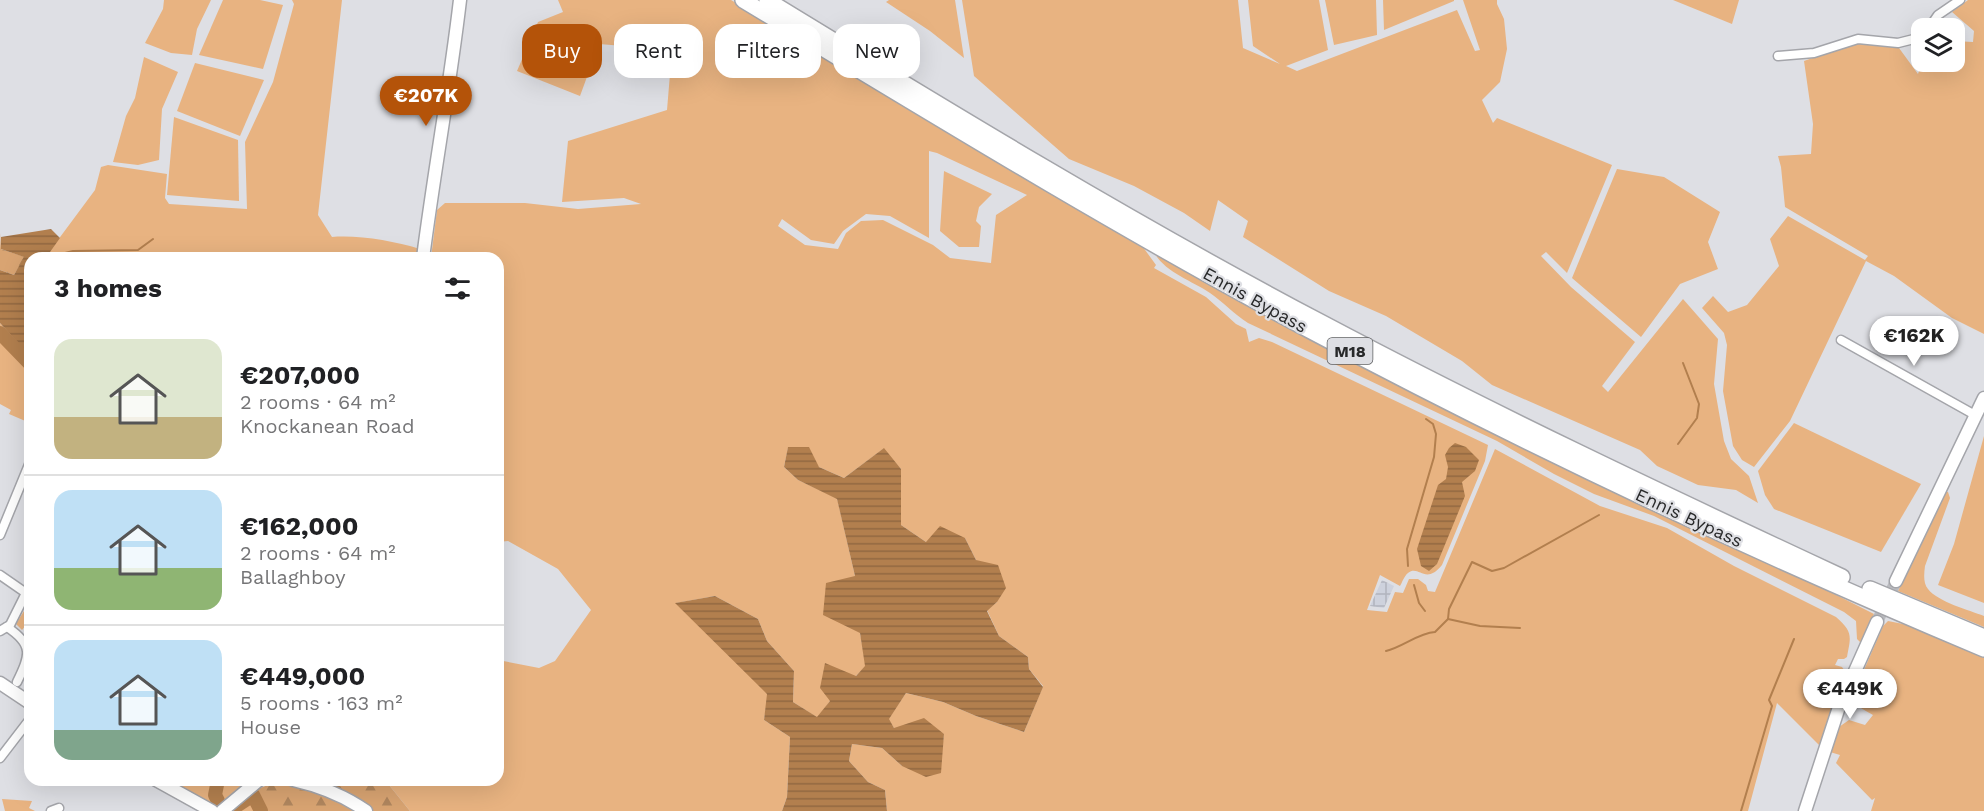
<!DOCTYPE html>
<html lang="en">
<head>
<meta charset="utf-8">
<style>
	:root { --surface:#fff; --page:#f2f2f2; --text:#202124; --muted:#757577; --line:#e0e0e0; --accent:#b45309 }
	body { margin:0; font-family:"Work Sans",sans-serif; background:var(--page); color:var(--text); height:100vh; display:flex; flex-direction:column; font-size:22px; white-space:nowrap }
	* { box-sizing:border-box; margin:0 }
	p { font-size:20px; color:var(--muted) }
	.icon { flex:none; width:33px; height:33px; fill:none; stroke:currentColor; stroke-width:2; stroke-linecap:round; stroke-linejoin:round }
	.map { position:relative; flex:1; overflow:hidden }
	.sheet { position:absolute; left:24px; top:252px; width:480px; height:534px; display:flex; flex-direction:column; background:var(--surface); border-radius:18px; box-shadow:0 6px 24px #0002 }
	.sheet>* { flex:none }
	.guide { position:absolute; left:522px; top:24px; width:570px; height:54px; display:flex; gap:12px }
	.controls { position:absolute; left:1911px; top:18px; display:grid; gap:12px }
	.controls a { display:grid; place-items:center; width:54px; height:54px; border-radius:12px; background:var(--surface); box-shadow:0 6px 24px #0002; font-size:30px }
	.price { position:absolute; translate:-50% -51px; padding:0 14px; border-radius:21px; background:#fff; color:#222; font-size:20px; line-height:39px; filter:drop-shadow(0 2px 3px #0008) }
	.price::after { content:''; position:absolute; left:50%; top:36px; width:18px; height:14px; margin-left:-9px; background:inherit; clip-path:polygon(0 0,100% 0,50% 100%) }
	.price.on { background:var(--accent); color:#fff }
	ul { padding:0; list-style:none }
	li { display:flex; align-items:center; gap:18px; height:150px; padding:0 30px }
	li+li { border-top:2px solid var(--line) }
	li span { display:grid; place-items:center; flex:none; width:168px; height:120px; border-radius:18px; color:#555 }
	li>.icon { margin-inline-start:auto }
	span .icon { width:72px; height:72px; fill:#fffc; stroke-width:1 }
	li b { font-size:26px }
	h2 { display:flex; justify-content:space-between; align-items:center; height:72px; padding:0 30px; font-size:26px }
	.chip { padding:0 21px; border-radius:18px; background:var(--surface); box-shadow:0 6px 24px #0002; font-size:21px; line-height:54px }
	.chip.on { background:var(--accent); color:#fff }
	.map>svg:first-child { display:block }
	.industrial { fill:url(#industrial-grid) }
	.green { fill:#e8b381; fill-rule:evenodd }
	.forest { fill:url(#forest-firs) }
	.water { fill:url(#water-rules) }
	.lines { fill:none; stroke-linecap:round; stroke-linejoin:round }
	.stream { stroke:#b27f4e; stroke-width:2 }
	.river { stroke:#b27f4e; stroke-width:14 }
	.secondary-tunnel { stroke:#babbbf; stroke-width:12; stroke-dasharray:12 6; stroke-linecap:butt }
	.street-casing { stroke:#a4a5aa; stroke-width:11 }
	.secondary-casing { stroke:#a4a5aa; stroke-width:15 }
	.highway-casing { stroke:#a4a5aa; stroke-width:18 }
	.street { stroke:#fff; stroke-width:8 }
	.secondary { stroke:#fff; stroke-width:12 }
	.highway { stroke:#fff; stroke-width:15 }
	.labels { text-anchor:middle; stroke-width:4.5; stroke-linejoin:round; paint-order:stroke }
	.shield { fill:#dedfe4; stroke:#5f6062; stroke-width:1.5 }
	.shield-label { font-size:16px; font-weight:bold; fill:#28292a }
	.street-label { font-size:18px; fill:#28292a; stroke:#dedfe4 }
</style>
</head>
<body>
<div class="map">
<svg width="1984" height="811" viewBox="0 0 1984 811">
	<defs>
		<pattern id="industrial-grid" width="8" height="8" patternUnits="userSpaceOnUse" patternTransform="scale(1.5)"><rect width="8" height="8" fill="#ced2dd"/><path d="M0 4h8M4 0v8" fill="none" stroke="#b1b4be"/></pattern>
		<pattern id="forest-firs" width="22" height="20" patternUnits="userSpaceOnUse" patternTransform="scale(1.5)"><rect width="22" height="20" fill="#d9a472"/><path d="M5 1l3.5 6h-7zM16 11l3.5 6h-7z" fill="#b0865e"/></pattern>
		<pattern id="water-rules" width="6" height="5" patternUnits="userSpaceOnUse" patternTransform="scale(1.5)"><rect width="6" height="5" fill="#b27f4e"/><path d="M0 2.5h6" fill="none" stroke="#916841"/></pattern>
	</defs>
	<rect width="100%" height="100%" fill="#dedfe4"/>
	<!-- industrial -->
	<path class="industrial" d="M 1382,580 L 1394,586 L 1384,608 L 1370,606 Z"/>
	<!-- green -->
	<g class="green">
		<path d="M 164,0 L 211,0 L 197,29 L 192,55 L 171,53 L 145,43 L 163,9 Z"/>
		<path d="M 223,0 L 260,0 L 283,5 L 263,69 L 199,55 Z"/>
		<path d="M 292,0 L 342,0 L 318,215 L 332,237 C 360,235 393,241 420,249 L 419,258 L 62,258 L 60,255 L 49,257 L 49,252 L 95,190 L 101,167 L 108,165 L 167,174 L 165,198 L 169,204 L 247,209 L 245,142 L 273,82 L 294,4 Z"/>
		<path d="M 558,0 L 731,0 L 1140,243 L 1156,265 L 1154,268 L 1206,297 L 1236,324 L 1246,329 L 1249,342 L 1259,338 L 1272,342 L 1488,445 L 1485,461 L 1442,565 C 1425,586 1419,564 1408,573 C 1404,576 1402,583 1400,586 L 1380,575 L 1367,610 L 1387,612 L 1395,592 L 1403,593 L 1409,579 L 1418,579 L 1426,585 L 1428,591 L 1435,592 L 1495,449 L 1600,506 L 1667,528 L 1734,566 L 1836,617 C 1853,632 1851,636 1847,657 L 1844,659 L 1838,659 L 1835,665 L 1842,667 L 1847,674 L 1820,746 L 1777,703 L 1748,811 L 887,811 L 885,790 L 868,782 L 849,761 L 852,744 L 882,748 L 902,766 L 942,749 L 944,734 L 894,728 L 888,719 L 906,693 L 943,702 L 976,716 L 1024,732 L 1043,686 L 1029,669 L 1028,657 L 999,636 L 987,610 L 997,602 L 965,538 L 926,542 L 901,525 L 901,469 L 883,449 L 844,478 L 819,467 L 788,448 L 784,467 L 798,480 L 837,498 L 855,576 L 860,633 L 866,666 L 830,701 L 818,718 L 793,702 L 794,671 L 767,641 L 758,619 L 715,596 L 676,603 L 768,694 L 764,720 L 790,737 L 787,797 L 782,811 L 410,811 L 385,780 L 498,780 L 498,660 L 539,668 L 555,661 L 591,610 L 558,569 L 508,541 L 498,542 L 498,258 L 431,258 L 437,210 L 445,203 L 525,203 L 578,209 L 641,204 L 624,198 L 562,202 L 568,141 L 667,110 L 672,50 L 599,44 L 580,96 L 517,71 L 538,22 L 563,12 ZM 929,151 L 937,153 L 1027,195 L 996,215 L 991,263 L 950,258 L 933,245 L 883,220 L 861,221 L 846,233 L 838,249 L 805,245 L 778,226 L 782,219 L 811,240 L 834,244 L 843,231 L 866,214 L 890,216 L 929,238 Z"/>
		<path d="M 889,0 L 955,0 L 964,58 L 930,31 L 886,2 Z"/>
		<path d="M 962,0 L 1238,0 L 1243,48 L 1280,64 L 1253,46 L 1248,0 L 1319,0 L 1328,50 L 1286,66 L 1297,71 L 1457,10 L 1475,51 L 1480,50 L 1463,0 L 1497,0 L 1497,4 L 1504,19 L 1507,49 L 1500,82 L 1482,100 L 1493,123 L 1497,118 L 1612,165 L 1567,273 L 1546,252 L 1541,256 L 1571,287 L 1635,342 L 1602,386 L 1608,392 L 1683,299 L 1718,339 L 1714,384 L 1724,441 L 1731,459 L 1749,476 L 1758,503 L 1736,490 L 1698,485 L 1657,466 L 1640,450 L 1492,385 L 1462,361 L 1386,316 L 1329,291 L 1243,237 L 1248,221 L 1218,200 L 1210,231 L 1184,213 L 1134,186 L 1069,159 L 974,76 Z"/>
		<path d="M 1325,0 L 1376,0 L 1377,35 L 1334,45 Z"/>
		<path d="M 1383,0 L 1454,0 L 1454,1 L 1384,30 Z"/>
		<path d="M 1673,0 L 1739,0 L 1732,24 Z"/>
		<path d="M 1968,0 L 1984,0 L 1984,334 L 1952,318 L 1894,276 L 1866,261 L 1790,421 L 1754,467 L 1742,460 L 1733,446 L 1723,391 L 1727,345 L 1724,333 L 1702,308 L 1713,296 L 1728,312 L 1747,305 L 1779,266 L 1770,239 L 1788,216 L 1865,260 L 1868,256 L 1785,207 L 1781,167 L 1778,156 L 1811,154 L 1813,124 L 1804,61 L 1857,42 L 1899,48 L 1918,74 L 1922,62 L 1954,62 L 1955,41 L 1973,42 L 1974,31 L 1952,12 Z"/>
		<path d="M 144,57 L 178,72 L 162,109 L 159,160 L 138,165 L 113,162 L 126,116 L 135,98 Z"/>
		<path d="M 195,63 L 264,80 L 240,136 L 177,111 Z"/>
		<path d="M 174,117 L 238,140 L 239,201 L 167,195 Z"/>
		<path d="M 1617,169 L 1664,177 L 1720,212 L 1708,242 L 1718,269 L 1680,284 L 1641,337 L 1572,278 Z"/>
		<path d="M 944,171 L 992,194 L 979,207 L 976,221 L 981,226 L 979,247 L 959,247 L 940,231 Z"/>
		<path d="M 1153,250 L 1874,614 L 1861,643 L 1857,639 L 1856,621 L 1844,612 L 1654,516 L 1594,494 L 1554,474 L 1497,441 L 1248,323 C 1234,314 1223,302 1210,293 C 1191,280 1163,272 1153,250 Z"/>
		<path d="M 0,323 L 30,356 L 30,423 L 9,414 L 11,410 L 0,404 Z"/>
		<path d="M 1794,423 L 1921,484 L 1881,552 L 1774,509 L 1765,495 L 1758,471 Z"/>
		<path d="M 1984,436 L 1984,603 L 1938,585 L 1954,544 Z"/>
		<path d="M 1945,491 L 1948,492 L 1950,498 L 1925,566 C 1924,574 1923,583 1928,589 C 1938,602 1969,610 1984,616 L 1984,627 L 1898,591 Z"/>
		<path d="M 30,601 L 30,620 L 22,630 L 16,624 Z"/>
		<path d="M 1888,621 L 1908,625 L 1984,658 L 1984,811 L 1871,811 L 1875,798 L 1872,800 L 1836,763 L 1840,755 L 1830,752 L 1839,727 L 1849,720 L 1865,725 L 1873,715 C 1862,708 1855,708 1854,693 L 1883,626 Z"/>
		<path d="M 165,780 L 239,780 L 244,784 L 218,805 L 211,805 Z"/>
		<path d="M 255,790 L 266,811 L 225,811 Z"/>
		<path d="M 2,799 L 32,801 L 29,808 L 35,811 L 5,811 Z"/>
	</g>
	<!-- forest -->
	<g class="forest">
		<path d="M 0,233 L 1,249 L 25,257 L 14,275 L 0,270 Z"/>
		<path d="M 281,780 L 385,780 L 410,811 L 266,811 L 255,790 Z"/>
	</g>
	<!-- water -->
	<g class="water">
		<path d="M 51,229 L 60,238 L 50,252 L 49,258 L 30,258 L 30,356 L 0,323 L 0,270 L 14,275 L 24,257 L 1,249 L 1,237 Z"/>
		<path d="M 1455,443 L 1466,447 L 1479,460 L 1475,471 L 1462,482 L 1465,496 L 1437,564 L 1429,571 L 1421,566 L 1417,549 L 1438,485 L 1446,479 L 1448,467 L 1445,455 L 1449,448 Z"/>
		<path d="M 788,447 L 809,447 L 819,467 L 844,478 L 884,448 L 901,469 L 901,525 L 926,542 L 940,526 L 965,538 L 976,560 L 998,565 L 1006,588 L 997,602 L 987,611 L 999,636 L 1028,657 L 1029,669 L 1043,687 L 1024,732 L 976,716 L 943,702 L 906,693 L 889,719 L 894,728 L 924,718 L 944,734 L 941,773 L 926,777 L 902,766 L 882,748 L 852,744 L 849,761 L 868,782 L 885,790 L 887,811 L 782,811 L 787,797 L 790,737 L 764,720 L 767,694 L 675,603 L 715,596 L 758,619 L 767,641 L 794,671 L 793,702 L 817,717 L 830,701 L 820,688 L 825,663 L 856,676 L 865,666 L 860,633 L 823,615 L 826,583 L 855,576 L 837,499 L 798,480 L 784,467 Z"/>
	</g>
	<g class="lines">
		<!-- stream -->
		<g class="stream">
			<path d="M 49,257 L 73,251 L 138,250 L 153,239"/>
			<path d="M 1678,444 L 1697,418 L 1699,404 L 1683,363"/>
			<path d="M 1408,566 L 1407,549 L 1434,457 L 1436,434 L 1433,424 L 1426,419"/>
			<path d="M 1414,585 L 1419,603 L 1425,611"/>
			<path d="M 1448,619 L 1480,626 L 1520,628"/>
			<path d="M 1386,651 C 1403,647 1418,633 1435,632 L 1448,619 L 1449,609 L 1472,562 L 1492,571 L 1504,568 L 1599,515"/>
			<path d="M 1741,811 L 1772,706 L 1769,700 L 1794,639"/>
		</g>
		<!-- river -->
		<g class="river">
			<path d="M 0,333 L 30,364"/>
			<path d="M 218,780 L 215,795 L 218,801"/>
			<path d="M 229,811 L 253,795 L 261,811"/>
		</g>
		<!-- secondary-tunnel -->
		<path class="secondary-tunnel" d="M 1877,622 L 1896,581"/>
		<defs>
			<g id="street">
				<path d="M 1929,28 L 1938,15 L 1960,0"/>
				<path d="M 1778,56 L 1814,53 L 1858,39 L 1898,43 L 1922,37"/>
				<path d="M 1841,340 L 1975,415"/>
				<path d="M 0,535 L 30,462"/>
				<path d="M 0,575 L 26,593"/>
				<path d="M 7,627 C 34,645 30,655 17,682"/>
				<path d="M 0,631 L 10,625 L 26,593 L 30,590"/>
				<path d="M 0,758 L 30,719"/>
				<path d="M 51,811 L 59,808"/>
			</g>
			<g id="secondary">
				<path d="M 423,258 C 434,172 450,86 460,0"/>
				<path d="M 1896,581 L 1984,398"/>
				<path d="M 0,683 L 30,703"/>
				<path d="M 156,780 L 212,811"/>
				<path d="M 293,780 C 319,786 345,796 366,811"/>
				<path d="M 222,811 L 259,780"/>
				<path d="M 1805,811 L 1839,707 L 1877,622"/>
			</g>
			<g id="highway">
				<path d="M 743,0 C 930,113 1116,227 1309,330 C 1529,447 1755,553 1984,649"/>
				<path d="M 767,0 C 950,112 1134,224 1324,324 C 1494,414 1668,496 1842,577"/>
				<path d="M 1870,589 L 1984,637"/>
			</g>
		</defs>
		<!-- street casing -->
		<use href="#street" class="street-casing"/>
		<!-- secondary casing -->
		<use href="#secondary" class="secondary-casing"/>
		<!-- highway casing -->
		<use href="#highway" class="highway-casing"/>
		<!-- street -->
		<use href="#street" class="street"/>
		<!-- secondary -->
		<use href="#secondary" class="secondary"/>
		<!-- highway -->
		<use href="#highway" class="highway"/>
	</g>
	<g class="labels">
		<!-- shield labels -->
		<rect class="shield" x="1327.5" y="338" width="45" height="26" rx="4.5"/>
		<g class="shield-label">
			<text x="1350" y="357">M18</text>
		</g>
		<!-- street labels -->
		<g class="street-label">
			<text transform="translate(1255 300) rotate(29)" y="6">Ennis Bypass</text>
			<text transform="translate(1689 518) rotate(25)" y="6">Ennis Bypass</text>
		</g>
	</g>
</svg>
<div class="controls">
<a><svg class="icon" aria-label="layers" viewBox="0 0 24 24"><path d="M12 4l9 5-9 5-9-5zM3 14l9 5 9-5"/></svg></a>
</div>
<b class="price on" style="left:426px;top:127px">€207K</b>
<b class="price" style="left:1914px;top:367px">€162K</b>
<b class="price" style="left:1850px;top:720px">€449K</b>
<div class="guide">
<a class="chip on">Buy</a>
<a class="chip">Rent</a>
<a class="chip">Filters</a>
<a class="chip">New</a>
</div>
<section class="sheet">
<h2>3 homes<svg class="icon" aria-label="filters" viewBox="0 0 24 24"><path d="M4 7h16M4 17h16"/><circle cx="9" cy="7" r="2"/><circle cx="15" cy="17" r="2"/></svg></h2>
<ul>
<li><span style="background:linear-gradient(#dfe7d0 65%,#c2b280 0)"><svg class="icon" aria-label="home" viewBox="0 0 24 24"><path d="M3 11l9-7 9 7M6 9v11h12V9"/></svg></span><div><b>€207,000</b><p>2 rooms · 64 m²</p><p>Knockanean Road</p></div></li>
<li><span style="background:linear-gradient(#bfe0f5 65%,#8fb573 0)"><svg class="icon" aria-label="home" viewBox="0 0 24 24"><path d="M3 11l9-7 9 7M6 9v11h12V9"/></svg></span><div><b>€162,000</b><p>2 rooms · 64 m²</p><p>Ballaghboy</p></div></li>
<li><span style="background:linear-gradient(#bfe0f5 75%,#7fa58c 0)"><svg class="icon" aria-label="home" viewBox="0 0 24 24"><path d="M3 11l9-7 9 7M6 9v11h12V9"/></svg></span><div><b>€449,000</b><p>5 rooms · 163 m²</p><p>House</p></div></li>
</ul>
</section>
</div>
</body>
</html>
